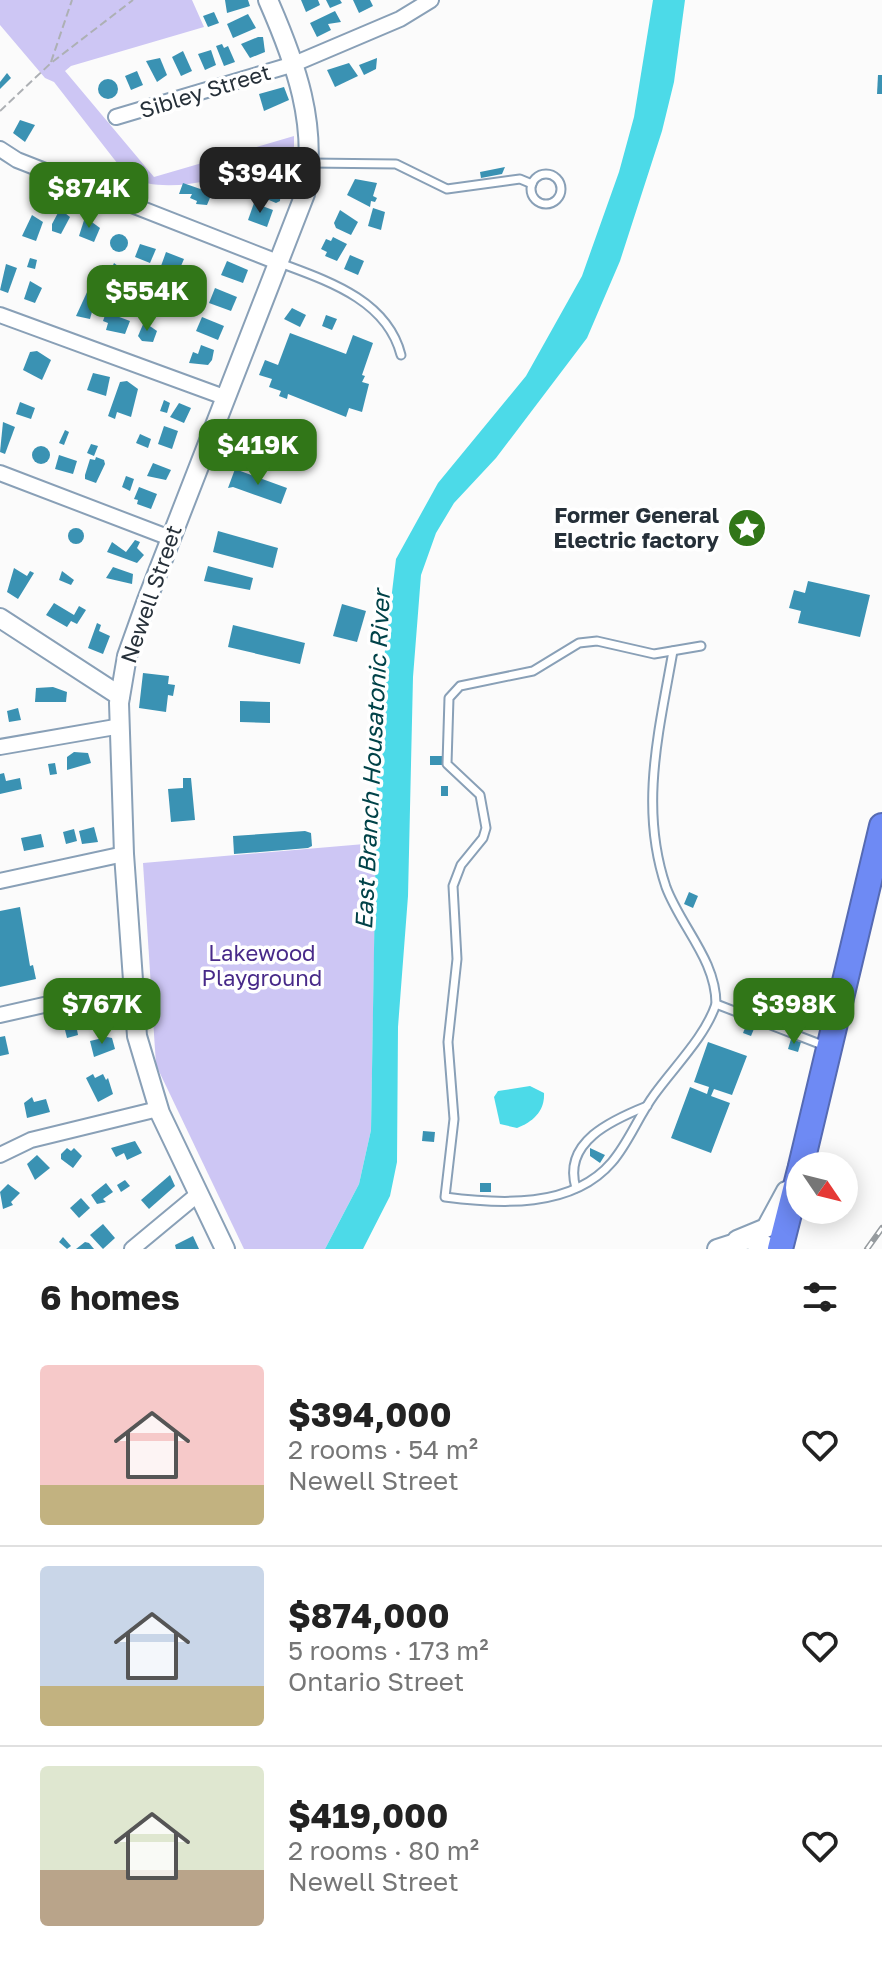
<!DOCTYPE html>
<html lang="en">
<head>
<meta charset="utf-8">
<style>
	:root { --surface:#fff; --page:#f2f2f2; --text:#222; --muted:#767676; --line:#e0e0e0; --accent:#317618 }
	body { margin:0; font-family:"Golos Text",sans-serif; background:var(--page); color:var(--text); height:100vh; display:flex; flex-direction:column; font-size:30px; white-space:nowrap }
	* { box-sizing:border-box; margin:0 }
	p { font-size:26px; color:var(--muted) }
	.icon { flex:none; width:44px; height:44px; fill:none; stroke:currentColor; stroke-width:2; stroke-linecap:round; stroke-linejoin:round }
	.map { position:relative; height:1249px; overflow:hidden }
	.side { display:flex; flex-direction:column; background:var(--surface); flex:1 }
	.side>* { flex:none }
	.needle { width:52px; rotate:125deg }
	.tools { position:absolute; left:786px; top:1152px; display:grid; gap:16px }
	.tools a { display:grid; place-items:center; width:72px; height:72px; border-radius:50%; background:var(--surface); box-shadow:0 4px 20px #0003; font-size:40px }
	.price { position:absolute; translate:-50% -68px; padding:0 18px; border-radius:16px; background:var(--accent); color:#fff; font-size:26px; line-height:52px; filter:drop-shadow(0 2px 4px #0008) }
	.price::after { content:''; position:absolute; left:50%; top:48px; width:24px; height:18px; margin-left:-12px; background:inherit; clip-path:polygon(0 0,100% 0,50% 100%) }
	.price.selected { background:#222; color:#fff }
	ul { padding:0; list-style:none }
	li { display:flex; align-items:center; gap:24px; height:200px; padding:0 40px }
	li+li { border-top:2px solid var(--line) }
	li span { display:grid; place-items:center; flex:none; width:224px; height:160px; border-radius:8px; color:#555 }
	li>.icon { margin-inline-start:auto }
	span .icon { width:96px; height:96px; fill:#fffc; stroke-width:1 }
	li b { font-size:34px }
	h2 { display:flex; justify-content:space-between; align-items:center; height:96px; padding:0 40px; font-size:34px }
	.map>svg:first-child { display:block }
	.green { fill:#cdc6f4 }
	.water { fill:#4cdae8 }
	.building { fill:#3a92b3 }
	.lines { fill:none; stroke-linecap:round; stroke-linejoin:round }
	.lane-casing { stroke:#89a0b7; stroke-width:11 }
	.street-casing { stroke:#89a0b7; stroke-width:18 }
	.secondary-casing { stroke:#89a0b7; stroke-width:22 }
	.highway-casing { stroke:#556ab3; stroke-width:28 }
	.path { stroke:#adb0b4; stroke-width:2; stroke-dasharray:8 4; stroke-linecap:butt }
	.lane { stroke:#fff; stroke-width:7 }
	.street { stroke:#fff; stroke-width:14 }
	.secondary { stroke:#fff; stroke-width:18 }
	.highway { stroke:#6e8af4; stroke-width:24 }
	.rail-casing { stroke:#969b9f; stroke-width:6 }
	.rail { stroke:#fff; stroke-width:3; stroke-dasharray:9; stroke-linecap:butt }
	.labels { text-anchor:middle; stroke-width:7; stroke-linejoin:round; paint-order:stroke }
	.street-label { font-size:22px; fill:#263039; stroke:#fff }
	.poi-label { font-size:22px; font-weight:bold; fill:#263039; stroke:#fff; text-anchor:end }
	.park-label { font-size:22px; fill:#482a89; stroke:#fff }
	.water-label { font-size:24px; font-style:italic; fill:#004248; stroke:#fff }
</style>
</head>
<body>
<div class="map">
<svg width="882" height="1249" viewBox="0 0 882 1249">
	<rect width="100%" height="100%" fill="#fbfbfb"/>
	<!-- green -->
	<g class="green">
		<path d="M 0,0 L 192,0 L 204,27 L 71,66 L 65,71 L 154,177 L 294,136 L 294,153 C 247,169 176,200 128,177 L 54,82 L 45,78 L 0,25 Z"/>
		<path d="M 376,843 L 371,1130 L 359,1184 L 325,1249 L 244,1249 L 156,1065 L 143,863 Z"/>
	</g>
	<!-- water -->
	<g class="water">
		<path d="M 653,0 L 685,0 L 674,82 L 662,131 L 620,261 L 587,338 L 496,458 L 454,503 L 436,533 L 421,575 L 413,677 L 408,896 L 398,1027 L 397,1162 L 390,1196 L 363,1249 L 325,1249 L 359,1184 L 371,1130 L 378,708 L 396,559 L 438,483 L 526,376 L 582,276 L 619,172 L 634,117 Z"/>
		<path d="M 530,1086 L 544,1093 C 545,1111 533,1122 517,1128 L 500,1124 L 494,1097 L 498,1091 Z"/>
	</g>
	<!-- building -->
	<g class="building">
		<path d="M 225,0 L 248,0 L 250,6 L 227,13 Z"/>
		<path d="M 301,0 L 318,0 L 320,5 L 306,12 Z"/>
		<path d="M 326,0 L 340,0 L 342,3 L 330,8 Z"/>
		<path d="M 353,0 L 370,0 L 373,6 L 359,13 Z"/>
		<path d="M 335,11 L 341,22 L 328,24 L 331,30 L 317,37 L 310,23 Z"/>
		<path d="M 214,12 L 219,23 L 208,27 L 203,16 Z"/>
		<path d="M 248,14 L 256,28 L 233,38 L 227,24 Z"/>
		<path d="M 258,37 L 263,37 L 265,52 L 250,58 L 241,44 Z"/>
		<path d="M 222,44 L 224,48 L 228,46 L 235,62 L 224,66 L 216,46 Z"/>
		<path d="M 211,50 L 216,65 L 205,70 L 198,54 Z"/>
		<path d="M 183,51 L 192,71 L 181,76 L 172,57 Z"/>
		<path d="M 160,58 L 167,75 L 157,82 L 146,61 Z"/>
		<path d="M 377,58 L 376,69 L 364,75 L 359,65 Z"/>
		<path d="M 349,63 L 358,76 L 335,87 L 327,70 Z"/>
		<path d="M 137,71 L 143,85 L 131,90 L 125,76 Z"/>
		<path d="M 7,73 L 11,78 L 0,89 L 0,82 Z"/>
		<path d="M 878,75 L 882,75 L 882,94 L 877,94 Z"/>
		<circle cx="108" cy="89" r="10"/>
		<path d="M 284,87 L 289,100 L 264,111 L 259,94 Z"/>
		<path d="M 20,120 L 35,125 L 25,142 L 13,133 Z"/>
		<path d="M 505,167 L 502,174 L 481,178 L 480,172 Z"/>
		<path d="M 234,179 L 244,184 L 240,193 L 230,189 Z"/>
		<path d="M 355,179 L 377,183 L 373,196 L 377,198 L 375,202 L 371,201 L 370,207 L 347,195 Z"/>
		<path d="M 183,183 L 212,193 L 207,205 L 196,204 L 197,201 L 190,198 L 192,194 L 179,194 Z"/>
		<path d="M 265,183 L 281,189 L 280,201 L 276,203 L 257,195 Z"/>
		<path d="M 254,203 L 273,210 L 267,227 L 248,220 Z"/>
		<path d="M 373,208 L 385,212 L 381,230 L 368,226 Z"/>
		<path d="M 60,209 L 70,217 L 61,234 L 52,231 L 52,224 Z"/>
		<path d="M 340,210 L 358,222 L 351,235 L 336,228 L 334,223 Z"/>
		<path d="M 32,215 L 43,222 L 36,241 L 22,236 Z"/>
		<path d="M 85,217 L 100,228 L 94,242 L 79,236 Z"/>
		<circle cx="119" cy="243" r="9"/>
		<path d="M 333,237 L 347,244 L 337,261 L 325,256 L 327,252 L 321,249 L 326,239 L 331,241 Z"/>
		<path d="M 140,244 L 156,249 L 150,263 L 135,257 Z"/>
		<path d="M 166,252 L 184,259 L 178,273 L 185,276 L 180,288 L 169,283 L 174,271 L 161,266 Z"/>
		<path d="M 350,255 L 364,261 L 358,275 L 344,269 Z"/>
		<path d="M 30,258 L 37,260 L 35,269 L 27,267 Z"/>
		<path d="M 227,261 L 248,270 L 243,283 L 221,275 Z"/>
		<path d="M 114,263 L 126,272 L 124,277 L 110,272 Z"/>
		<path d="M 6,264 L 17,268 L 8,293 L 0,290 Z"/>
		<path d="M 30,281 L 42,288 L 35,303 L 24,299 Z"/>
		<path d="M 187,284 L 198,289 L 193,300 L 182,294 Z"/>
		<path d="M 215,288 L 237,297 L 231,311 L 209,303 Z"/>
		<path d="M 88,290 L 97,294 L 90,319 L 76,316 Z"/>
		<path d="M 292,308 L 306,315 L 300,327 L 284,319 Z"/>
		<path d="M 106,312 L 130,321 L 125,334 L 106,330 L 108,323 L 103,321 Z"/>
		<path d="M 326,315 L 337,319 L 332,330 L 322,326 Z"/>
		<path d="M 202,317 L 224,326 L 218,340 L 196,331 Z"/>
		<path d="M 144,322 L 157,331 L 153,342 L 142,341 L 138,336 Z"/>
		<path d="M 290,333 L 346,354 L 353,335 L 373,343 L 362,375 L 365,376 L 362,382 L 369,384 L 362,412 L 349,408 L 346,417 L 288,394 L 287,399 L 279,396 L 281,391 L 269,387 L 272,379 L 259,375 L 265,360 L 278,365 Z"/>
		<path d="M 201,345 L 214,350 L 212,360 L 208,365 L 189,363 L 193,352 L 198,354 Z"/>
		<path d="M 37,351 L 51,360 L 42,380 L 23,370 L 30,352 Z"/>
		<path d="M 93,373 L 110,377 L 106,396 L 87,390 Z"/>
		<path d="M 127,381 L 138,389 L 131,417 L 117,412 L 115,419 L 108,416 L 120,382 Z"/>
		<path d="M 164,400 L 170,403 L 167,413 L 160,411 Z"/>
		<path d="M 20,402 L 35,408 L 31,419 L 16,414 Z"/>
		<path d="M 179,403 L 191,408 L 184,423 L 170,417 Z"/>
		<path d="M 3,422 L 15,427 L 5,454 L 0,452 Z"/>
		<path d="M 164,426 L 178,431 L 172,449 L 158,444 Z"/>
		<path d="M 65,430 L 69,432 L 64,445 L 59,443 Z"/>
		<path d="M 140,434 L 151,439 L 148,448 L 136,443 Z"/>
		<path d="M 91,444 L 98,446 L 94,456 L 87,453 Z"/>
		<circle cx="41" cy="455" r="9"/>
		<path d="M 59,455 L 77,461 L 73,474 L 55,469 Z"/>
		<path d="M 96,457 L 104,460 L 105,464 L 96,483 L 85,479 L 85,475 L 90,459 L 95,460 Z"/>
		<path d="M 153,463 L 171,470 L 166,480 L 147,476 Z"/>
		<path d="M 235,469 L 287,488 L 281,504 L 233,487 L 228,488 Z"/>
		<path d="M 126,476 L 134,479 L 130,491 L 122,487 Z"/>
		<path d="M 139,487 L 157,494 L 151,509 L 137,504 L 138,500 L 134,499 Z"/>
		<circle cx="76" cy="536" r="8"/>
		<path d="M 218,531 L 278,548 L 273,568 L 213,552 Z"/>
		<path d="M 135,540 L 140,542 L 137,548 L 144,555 L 137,563 L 107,552 L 112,542 L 126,552 Z"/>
		<path d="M 208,566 L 253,578 L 250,590 L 204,581 Z"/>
		<path d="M 113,567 L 133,574 L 132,584 L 106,578 Z"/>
		<path d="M 14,568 L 27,576 L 30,571 L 34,573 L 18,599 L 7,592 Z"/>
		<path d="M 62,571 L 74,580 L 71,585 L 59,580 Z"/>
		<path d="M 808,581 L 870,595 L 860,637 L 798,623 L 801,611 L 789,608 L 794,590 L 805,593 Z"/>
		<path d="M 54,603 L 74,615 L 79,606 L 86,610 L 77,624 L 71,621 L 67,627 L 46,615 Z"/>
		<path d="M 342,604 L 366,611 L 357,642 L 333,636 Z"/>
		<path d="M 97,623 L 101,625 L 99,631 L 110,636 L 103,654 L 88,648 Z"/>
		<path d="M 233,625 L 305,643 L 300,664 L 228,647 Z"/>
		<path d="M 143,673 L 169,676 L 168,684 L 175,685 L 173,696 L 168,695 L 166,712 L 139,708 Z"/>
		<path d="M 53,687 L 67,692 L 66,702 L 35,702 L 36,688 Z"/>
		<path d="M 240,701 L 270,702 L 270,723 L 240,722 Z"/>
		<path d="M 18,708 L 21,720 L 9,722 L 7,711 Z"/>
		<path d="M 74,752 L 88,753 L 91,763 L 67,770 L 67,757 Z"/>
		<rect x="430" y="756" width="12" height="9"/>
		<path d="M 55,763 L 57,774 L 50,775 L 48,764 Z"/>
		<path d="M 4,773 L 6,781 L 20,778 L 22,789 L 0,794 L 0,774 Z"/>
		<path d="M 183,778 L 191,778 L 195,820 L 171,822 L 168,789 L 183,788 Z"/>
		<rect x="441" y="786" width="7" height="10"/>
		<path d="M 94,827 L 98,842 L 82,844 L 79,831 Z"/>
		<path d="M 74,829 L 77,841 L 66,844 L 63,832 Z"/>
		<path d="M 305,831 L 311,833 L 312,846 L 308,848 L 234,854 L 233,836 Z"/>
		<path d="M 41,834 L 44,847 L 24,851 L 21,838 Z"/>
		<path d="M 689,892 L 698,896 L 693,908 L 684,904 Z"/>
		<path d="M 20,907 L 30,966 L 33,965 L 36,979 L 0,987 L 0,911 Z"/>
		<path d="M 748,1021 L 756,1024 L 751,1036 L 743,1033 Z"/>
		<path d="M 76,1024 L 78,1035 L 67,1038 L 64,1026 Z"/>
		<path d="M 5,1036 L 9,1054 L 0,1056 L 0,1037 Z"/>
		<path d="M 107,1037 L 112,1038 L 115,1049 L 94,1057 L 90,1041 Z"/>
		<path d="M 791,1039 L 801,1042 L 798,1052 L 788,1049 Z"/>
		<path d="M 708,1042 L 747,1056 L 732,1095 L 714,1089 L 711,1096 L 730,1103 L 711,1153 L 671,1138 L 690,1087 L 707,1094 L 709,1087 L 694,1082 Z"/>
		<path d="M 93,1074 L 95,1078 L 103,1074 L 106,1080 L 108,1078 L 113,1094 L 98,1102 L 86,1078 Z"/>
		<path d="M 32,1097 L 34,1102 L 46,1099 L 50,1112 L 27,1118 L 24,1103 Z"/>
		<path d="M 423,1131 L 435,1132 L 434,1142 L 422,1141 Z"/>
		<path d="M 135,1141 L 142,1153 L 127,1160 L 124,1153 L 116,1157 L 111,1148 Z"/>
		<path d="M 67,1148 L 71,1151 L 74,1148 L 82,1156 L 73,1168 L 61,1159 L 61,1154 Z"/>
		<path d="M 590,1148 L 605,1155 L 600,1163 L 590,1156 Z"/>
		<path d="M 37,1155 L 50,1168 L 35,1180 L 27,1164 Z"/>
		<path d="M 170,1175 L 175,1186 L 149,1209 L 141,1200 Z"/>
		<path d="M 125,1180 L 130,1186 L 121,1192 L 117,1185 Z"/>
		<path d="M 106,1183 L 113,1192 L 103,1199 L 106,1202 L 97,1204 L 91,1195 Z"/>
		<rect x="480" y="1183" width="11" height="9"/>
		<path d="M 8,1184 L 20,1193 L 11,1202 L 13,1205 L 3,1209 L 0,1192 Z"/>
		<path d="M 81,1198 L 90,1208 L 79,1218 L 70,1208 Z"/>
		<path d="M 103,1224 L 115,1238 L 103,1249 L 90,1235 Z"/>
		<path d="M 193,1236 L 199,1249 L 176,1249 L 175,1245 Z"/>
		<path d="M 63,1237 L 71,1246 L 67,1249 L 59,1242 Z"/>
		<path d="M 85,1242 L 89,1243 L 94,1249 L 76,1249 Z"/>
	</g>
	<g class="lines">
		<defs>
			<g id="lane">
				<path d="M 310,163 L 396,164 L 447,189 L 520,179 L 532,184"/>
				<circle cx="546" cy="189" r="15"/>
				<path d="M 280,263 C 328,281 387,300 401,355"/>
				<path d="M 701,646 L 654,654 L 597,641 L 579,643 L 533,671 L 460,686 L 449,698 L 447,764 L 480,795 L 486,828 L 483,838 L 461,865 L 453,886 L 457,959 L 448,1042 L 454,1119 L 445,1197 C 499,1204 572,1209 612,1162 C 629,1142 638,1117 654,1095 C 674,1067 705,1037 716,1004 L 825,1046"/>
				<path d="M 673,651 C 659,731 639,808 666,887 C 681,927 716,960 716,1004"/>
				<path d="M 793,1033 L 802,999"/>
				<path d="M 576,1188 C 562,1142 612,1120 647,1106"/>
			</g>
			<g id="street">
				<path d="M 116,117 L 294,64 L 400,19 L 431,0"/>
				<path d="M 0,149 L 17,160 L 280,263"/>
				<path d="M 0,315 L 224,397"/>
				<path d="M 0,473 L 170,538"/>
				<path d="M 0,747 L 121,726"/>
				<path d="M 0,881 L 124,854"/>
				<path d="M 0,1015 L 132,985"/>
				<path d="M 0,1155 L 31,1140 L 158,1109"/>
				<path d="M 132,1249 L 197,1195"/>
			</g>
			<g id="secondary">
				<path d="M 0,618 L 120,696"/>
				<path d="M 737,1240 L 766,1228 L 786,1191"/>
				<path d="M 225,1249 L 160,1113 L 137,1036 L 124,854 L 119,703 L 127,656 L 147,600 L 305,194 C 318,124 296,64 268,0"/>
				<path d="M 717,1249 L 748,1239 L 775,1249"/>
			</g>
			<g id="highway">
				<path d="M 801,1166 L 882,826"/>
				<path d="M 780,1249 L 800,1170"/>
			</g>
		</defs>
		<!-- lane casing -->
		<use href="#lane" class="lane-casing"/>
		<!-- street casing -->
		<use href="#street" class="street-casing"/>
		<!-- secondary casing -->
		<use href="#secondary" class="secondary-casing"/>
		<!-- highway casing -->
		<use href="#highway" class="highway-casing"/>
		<!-- path -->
		<g class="path">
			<path d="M 51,62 L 72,0"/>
			<path d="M 0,111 L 51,63 L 133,0"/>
		</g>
		<!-- lane -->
		<use href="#lane" class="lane"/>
		<!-- street -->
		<use href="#street" class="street"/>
		<!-- secondary -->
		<use href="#secondary" class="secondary"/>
		<!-- highway -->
		<use href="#highway" class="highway"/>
		<defs>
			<path id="rail" d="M 867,1249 L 882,1228"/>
		</defs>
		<!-- rail casing -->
		<use href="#rail" class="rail-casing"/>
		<!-- rail -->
		<use href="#rail" class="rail"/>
	</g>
	<!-- icons -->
	<defs>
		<symbol id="sight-disc" viewBox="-11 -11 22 22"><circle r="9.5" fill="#317618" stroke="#fff"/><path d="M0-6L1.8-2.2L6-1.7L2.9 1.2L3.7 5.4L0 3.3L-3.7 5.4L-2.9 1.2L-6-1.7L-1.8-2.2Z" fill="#fff"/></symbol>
	</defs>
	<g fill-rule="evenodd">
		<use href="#sight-disc" x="725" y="506" width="44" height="44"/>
	</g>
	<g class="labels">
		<!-- street labels -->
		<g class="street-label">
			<text transform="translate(205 91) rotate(-17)" y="8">Sibley Street</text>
			<text transform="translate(151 594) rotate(-71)" y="8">Newell Street</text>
		</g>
		<!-- poi labels -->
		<g class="poi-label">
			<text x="719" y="523">Former General<tspan x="719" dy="25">Electric factory</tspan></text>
		</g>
		<!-- park labels -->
		<g class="park-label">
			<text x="262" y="961">Lakewood<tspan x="262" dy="25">Playground</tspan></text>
		</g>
		<!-- water labels -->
		<g class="water-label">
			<text transform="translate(373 760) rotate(-87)" y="8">East Branch Housatonic River</text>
		</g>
	</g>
</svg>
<div class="tools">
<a><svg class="needle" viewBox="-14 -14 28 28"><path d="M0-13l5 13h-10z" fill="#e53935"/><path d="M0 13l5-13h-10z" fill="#767676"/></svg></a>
</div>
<b class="price selected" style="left:260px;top:215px">$394K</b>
<b class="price" style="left:89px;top:230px">$874K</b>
<b class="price" style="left:147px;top:333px">$554K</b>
<b class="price" style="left:258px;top:487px">$419K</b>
<b class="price" style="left:102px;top:1046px">$767K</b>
<b class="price" style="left:794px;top:1046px">$398K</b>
</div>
<section class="side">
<h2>6 homes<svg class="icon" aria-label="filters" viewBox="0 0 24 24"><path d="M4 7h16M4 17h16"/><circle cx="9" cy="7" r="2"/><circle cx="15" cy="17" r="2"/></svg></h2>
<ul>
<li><span style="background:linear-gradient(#f6c9c9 75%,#c2b280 0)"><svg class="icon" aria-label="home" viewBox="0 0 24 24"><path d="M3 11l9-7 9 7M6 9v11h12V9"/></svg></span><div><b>$394,000</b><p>2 rooms · 54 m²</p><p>Newell Street</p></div><svg class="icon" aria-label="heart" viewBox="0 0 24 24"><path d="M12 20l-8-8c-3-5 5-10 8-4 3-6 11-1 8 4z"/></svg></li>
<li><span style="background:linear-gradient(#c9d6e8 75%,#c2b280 0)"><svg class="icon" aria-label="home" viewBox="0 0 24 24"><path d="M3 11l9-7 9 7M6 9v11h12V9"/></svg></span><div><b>$874,000</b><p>5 rooms · 173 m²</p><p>Ontario Street</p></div><svg class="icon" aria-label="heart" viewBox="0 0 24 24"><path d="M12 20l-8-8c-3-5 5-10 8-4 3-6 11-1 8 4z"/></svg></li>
<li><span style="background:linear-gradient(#dfe7d0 65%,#b9a48a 0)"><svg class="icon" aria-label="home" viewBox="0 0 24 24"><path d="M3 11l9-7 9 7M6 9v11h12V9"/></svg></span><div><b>$419,000</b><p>2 rooms · 80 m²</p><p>Newell Street</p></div><svg class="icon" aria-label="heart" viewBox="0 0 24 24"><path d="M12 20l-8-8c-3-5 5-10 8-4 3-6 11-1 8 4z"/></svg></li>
</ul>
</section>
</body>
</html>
